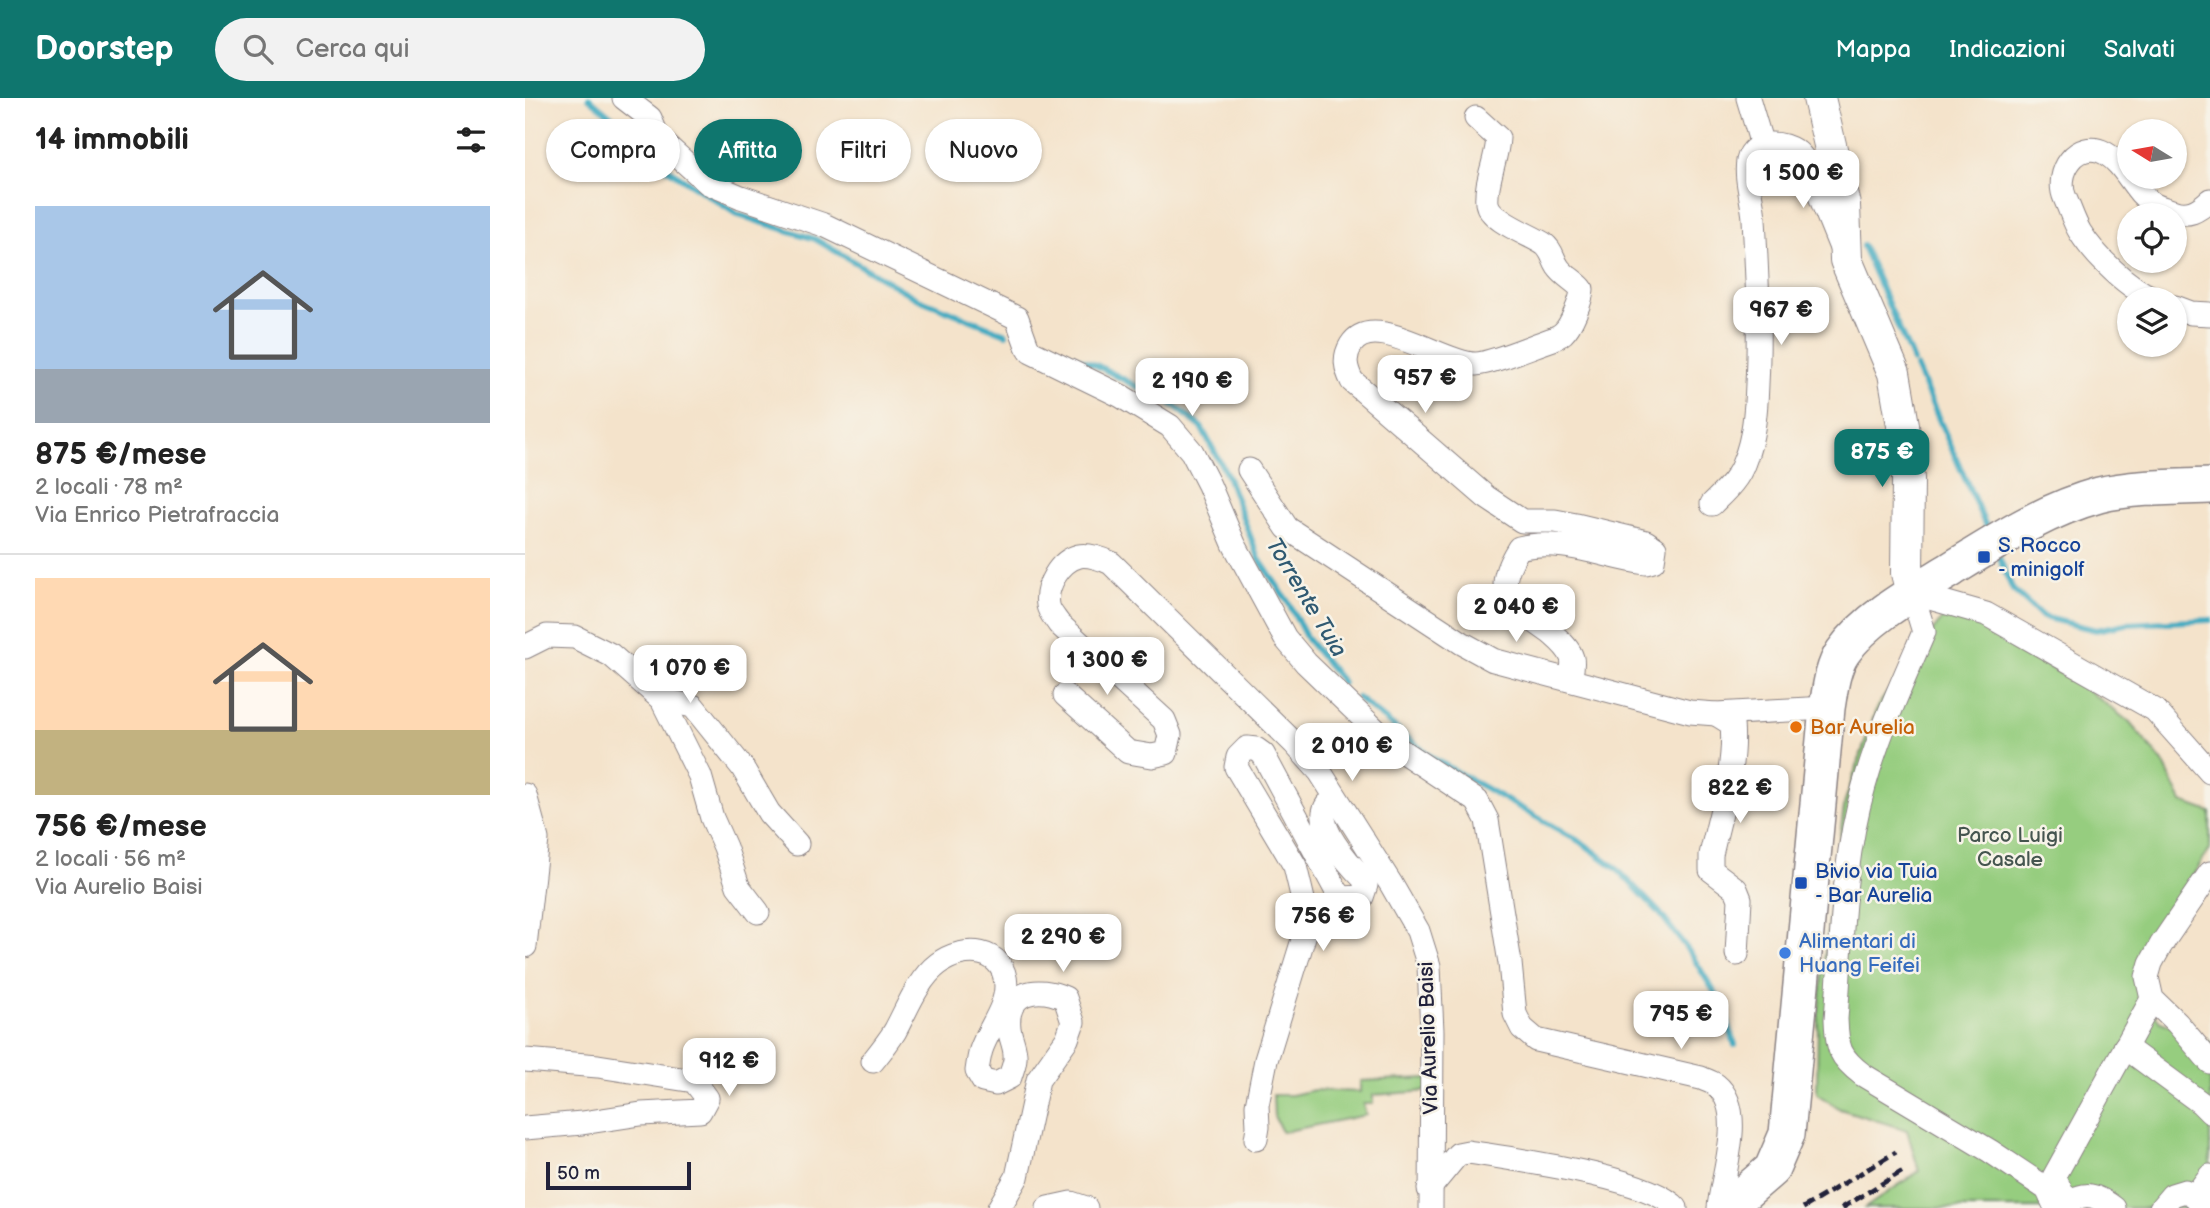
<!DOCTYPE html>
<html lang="it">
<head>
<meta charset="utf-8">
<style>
	:root { --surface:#fff; --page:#f2f2f2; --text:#222; --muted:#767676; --line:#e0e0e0; --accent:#0f766e }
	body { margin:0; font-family:"Balsamiq Sans",sans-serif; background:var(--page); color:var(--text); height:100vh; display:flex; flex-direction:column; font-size:26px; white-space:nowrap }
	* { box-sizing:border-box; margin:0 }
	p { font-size:23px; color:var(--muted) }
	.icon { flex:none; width:38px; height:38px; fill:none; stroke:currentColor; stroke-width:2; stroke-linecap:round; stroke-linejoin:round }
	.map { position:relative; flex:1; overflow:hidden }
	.drawer { display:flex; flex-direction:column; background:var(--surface); width:525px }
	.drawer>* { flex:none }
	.hud { position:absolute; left:21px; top:21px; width:665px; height:63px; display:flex; gap:14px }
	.needle { width:46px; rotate:281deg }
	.controls { position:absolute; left:1592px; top:21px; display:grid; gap:14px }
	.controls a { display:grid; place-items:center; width:70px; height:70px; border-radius:50%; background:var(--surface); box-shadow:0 2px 5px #0004; font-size:35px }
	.scale { position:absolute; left:21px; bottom:18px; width:145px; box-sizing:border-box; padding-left:7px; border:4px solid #22223b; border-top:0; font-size:19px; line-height:24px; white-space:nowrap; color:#22223b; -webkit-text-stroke:5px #f7f3e8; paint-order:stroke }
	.price { position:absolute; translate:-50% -60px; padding:0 16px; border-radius:14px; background:#fff; color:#222; font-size:23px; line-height:46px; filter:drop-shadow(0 2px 4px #0008) }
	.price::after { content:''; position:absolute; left:50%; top:42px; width:21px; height:16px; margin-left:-10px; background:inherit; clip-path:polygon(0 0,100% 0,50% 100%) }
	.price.current { background:var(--accent); color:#fff }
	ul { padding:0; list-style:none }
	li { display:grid; align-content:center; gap:14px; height:371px; padding:0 35px }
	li+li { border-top:2px solid var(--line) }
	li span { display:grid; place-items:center; height:217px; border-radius:0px; color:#555 }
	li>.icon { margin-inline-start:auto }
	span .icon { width:126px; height:126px; fill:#fffc; stroke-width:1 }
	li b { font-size:30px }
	h2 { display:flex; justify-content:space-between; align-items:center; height:84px; padding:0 35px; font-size:30px }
	.chip { padding:0 24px; border-radius:32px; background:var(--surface); box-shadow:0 2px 5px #0004; font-size:24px; line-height:63px }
	.chip.current { background:var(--accent); color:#fff }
	header { display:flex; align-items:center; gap:42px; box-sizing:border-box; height:98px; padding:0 35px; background:var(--accent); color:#fff }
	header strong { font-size:33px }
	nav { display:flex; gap:38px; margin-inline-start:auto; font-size:24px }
	.search { width:490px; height:63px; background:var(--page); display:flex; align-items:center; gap:18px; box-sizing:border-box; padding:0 24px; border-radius:38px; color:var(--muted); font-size:26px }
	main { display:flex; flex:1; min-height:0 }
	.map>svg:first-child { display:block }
	.green { fill:#96cd7f; stroke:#5c785d; stroke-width:2 }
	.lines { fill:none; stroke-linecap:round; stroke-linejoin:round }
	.stream { stroke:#42abc1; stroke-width:6 }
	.street-casing { stroke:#8b8283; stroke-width:25 }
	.secondary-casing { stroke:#8b8283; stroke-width:34 }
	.primary-casing { stroke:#8b8283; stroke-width:38 }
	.street { stroke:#fff; stroke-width:23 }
	.secondary { stroke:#fff; stroke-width:32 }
	.primary { stroke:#fff; stroke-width:35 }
	.rail { stroke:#22223b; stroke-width:5; stroke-dasharray:10 5; stroke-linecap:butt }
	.transit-dot { fill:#1a4fb4; stroke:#f7f3e8; stroke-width:2.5 }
	.food-dot { fill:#e8710a; stroke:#f7f3e8; stroke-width:2.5 }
	.shop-dot { fill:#3f7fe0; stroke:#f7f3e8; stroke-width:2.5 }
	.labels { text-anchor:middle; stroke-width:5; stroke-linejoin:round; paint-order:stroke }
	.transit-label { font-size:21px; fill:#164399; stroke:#f7f3e8; text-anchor:start }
	.food-label { font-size:21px; fill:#c56008; stroke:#f7f3e8; text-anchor:start }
	.park-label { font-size:21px; fill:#45554f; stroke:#f7f3e8 }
	.shop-label { font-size:21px; fill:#366cbe; stroke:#f7f3e8; text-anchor:start }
	.street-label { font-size:21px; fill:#22223b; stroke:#f7f3e8 }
	.water-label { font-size:23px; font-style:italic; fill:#2f5971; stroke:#f7f3e8 }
</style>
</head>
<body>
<header>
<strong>Doorstep</strong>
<div class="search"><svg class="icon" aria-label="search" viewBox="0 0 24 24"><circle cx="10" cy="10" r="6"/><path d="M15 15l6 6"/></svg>Cerca qui</div>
<nav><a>Mappa</a><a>Indicazioni</a><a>Salvati</a></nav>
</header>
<main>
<section class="drawer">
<h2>14 immobili<svg class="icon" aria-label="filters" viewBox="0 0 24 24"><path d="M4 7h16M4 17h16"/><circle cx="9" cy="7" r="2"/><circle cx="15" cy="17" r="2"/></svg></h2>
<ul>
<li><span style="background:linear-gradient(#a9c7e8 75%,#9aa5b1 0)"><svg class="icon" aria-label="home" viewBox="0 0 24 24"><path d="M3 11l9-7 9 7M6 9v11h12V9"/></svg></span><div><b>875 €/mese</b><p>2 locali · 78 m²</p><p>Via Enrico Pietrafraccia</p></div></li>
<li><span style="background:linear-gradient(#ffd9b3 70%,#c2b280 0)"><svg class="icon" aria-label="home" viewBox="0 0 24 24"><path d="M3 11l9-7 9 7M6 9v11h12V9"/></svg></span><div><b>756 €/mese</b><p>2 locali · 56 m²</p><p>Via Aurelio Baisi</p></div></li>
</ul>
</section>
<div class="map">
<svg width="1685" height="1110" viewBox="0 0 1685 1110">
	<rect width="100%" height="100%" fill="#f7f3e8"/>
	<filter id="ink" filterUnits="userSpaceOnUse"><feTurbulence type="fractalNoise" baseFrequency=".0143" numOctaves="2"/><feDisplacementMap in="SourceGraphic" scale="14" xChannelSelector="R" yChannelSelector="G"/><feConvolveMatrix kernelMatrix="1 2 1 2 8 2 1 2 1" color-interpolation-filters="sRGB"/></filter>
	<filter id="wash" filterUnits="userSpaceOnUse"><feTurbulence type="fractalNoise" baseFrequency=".00686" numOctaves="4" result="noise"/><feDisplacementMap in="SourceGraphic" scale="28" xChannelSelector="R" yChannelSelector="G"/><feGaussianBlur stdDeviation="1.57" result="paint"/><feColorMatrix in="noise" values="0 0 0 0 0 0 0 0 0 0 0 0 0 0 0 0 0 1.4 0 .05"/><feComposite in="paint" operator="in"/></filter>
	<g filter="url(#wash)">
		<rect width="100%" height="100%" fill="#f4e3cb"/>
		<!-- green -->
		<g class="green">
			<path d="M 1421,516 L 1454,524 L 1506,559 L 1555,586 L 1604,624 L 1638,664 L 1657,704 L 1685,714 L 1685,750 L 1616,861 L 1609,880 L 1617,900 L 1636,924 L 1685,944 L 1685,1110 L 1340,1110 L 1394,1073 L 1382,1032 L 1315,1011 L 1292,996 L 1293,917 L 1307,791 L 1320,703 L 1352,609 L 1391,554 Z"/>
			<path d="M 903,980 L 903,993 L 848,997 L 848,1006 L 838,1006 L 841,1017 L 757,1034 L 749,1018 L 748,997 L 767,997 L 789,992 L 835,994 L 835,983 Z"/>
		</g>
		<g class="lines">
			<!-- stream -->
			<g class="stream">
				<path d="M 64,0 L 88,20 L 115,51"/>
				<path d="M 120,56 L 213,117 L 290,141 L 391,200 L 481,236"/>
				<path d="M 1338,148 L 1388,263"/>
				<path d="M 515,247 L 571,267 L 650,308 L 676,329 L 701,375 L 734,461 L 763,504 L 782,541 L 818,585"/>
				<path d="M 1391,269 L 1464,435"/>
				<path d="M 1472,455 L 1488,492 L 1518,519 L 1571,532 L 1601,526 L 1685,522"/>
				<path d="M 833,600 L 909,661 L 1059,746 L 1091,770 L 1134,814 L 1166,856 L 1198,908 L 1210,947"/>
			</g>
		</g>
	</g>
	<g filter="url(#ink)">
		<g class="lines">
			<defs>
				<g id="street">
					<path d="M 99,0 L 125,20 L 133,40 L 183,85 L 216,99 L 299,127 L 492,220 L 502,248 L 506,254 L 596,298 L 645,328 L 667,354 L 684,387 L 709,446 L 760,540 L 781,565 L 863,644 L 952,703 L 962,722 L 985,865 L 990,916 L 997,930 L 1011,942 L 1176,980 C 1180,982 1187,984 1191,987 C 1222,1012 1197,1076 1194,1110"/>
					<path d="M 1223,0 L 1237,47"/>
					<path d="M 951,20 L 973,40 C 972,62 960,84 962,105 C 965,123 1004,136 1019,146 C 1028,153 1027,160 1033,169 C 1038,177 1050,183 1057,191 C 1057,201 1046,228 1038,235 C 1035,238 1031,239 1028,241 C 1009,247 968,265 951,266 C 919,267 848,211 826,247 C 818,260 821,271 827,283 L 961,399 L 997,423 L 1030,423 L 1051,427 L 1121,444 L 1130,450 L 1128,463 L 1121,465 C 1079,459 1037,439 994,450 C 963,499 988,507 1026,535 C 1034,542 1044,550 1047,560 C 1049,567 1046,576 1045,582"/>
					<path d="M 1630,201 C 1604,191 1570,158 1555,134 C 1549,124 1545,111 1540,100 C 1529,75 1552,40 1580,55 C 1601,67 1608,93 1628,106 C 1633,109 1641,111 1647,113 C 1663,119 1673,113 1685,102"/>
					<path d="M 1650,209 L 1666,215 L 1685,216"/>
					<path d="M 724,372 L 762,430 L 937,545 L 968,562 L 1165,614 L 1191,616 L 1302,610"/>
					<path d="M 1187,406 C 1200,393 1213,382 1219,364 C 1229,340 1231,312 1232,286 C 1235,231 1232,176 1229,121 C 1228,103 1220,81 1223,63 C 1228,40 1257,44 1272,54 C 1276,57 1279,62 1282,66 L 1316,150"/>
					<path d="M 1387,495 L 1399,534 C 1377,585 1354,635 1339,688 C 1317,763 1317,844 1311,921 C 1312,950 1314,959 1338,977 L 1465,1053 L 1522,1091 L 1531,1110"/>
					<path d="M 1387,495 L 1461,516 L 1630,612 L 1685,674"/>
					<path d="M 0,549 L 22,538 L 50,539 L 86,557 L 137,602 L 175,678 L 187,720 L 200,749 L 213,788 L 233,814"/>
					<path d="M 540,597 L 603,654 L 627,658 L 641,655 L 645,637 L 639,622 L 534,526 C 530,520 524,514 523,507 C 520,489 534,463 554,458 C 563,456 578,461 586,465 L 769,645 L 795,674 L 866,786 L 893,833 L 904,868 L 907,933 L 906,1110"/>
					<path d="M 137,602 L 168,608 L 217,669 L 244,715 L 272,746"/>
					<path d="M 1191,616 L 1207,626 C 1211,670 1195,715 1186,757 L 1186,772 L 1211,791 L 1215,801 L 1212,856"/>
					<path d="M 0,697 L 12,741 L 0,848"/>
					<path d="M 1685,775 L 1636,847 L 1626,865 L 1622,879 L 1627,901 L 1652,925 L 1685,964"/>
					<path d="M 1600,949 L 1676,1005 L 1685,1014"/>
					<path d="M 0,962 L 73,968 L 169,983 L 182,1000 L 175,1013 L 116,1016 L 57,1025 L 0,1030"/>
					<path d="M 348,963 C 356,953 364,943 370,933 C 382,911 393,881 413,866 C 438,847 480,849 481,888 C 481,911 463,931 456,952 C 454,959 453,966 452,973 L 458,983 L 471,986 L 485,979 C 487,972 491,964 490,957 C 490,948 485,939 484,930 C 480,892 513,888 540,900 L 548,924 L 542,941 L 513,982 L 492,1079 L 474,1110"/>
					<path d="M 731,1041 L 733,1029 L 732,1007 L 741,962 L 781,832 L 781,814 L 770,768 L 711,669 L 713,659 L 722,650 L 731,651 L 738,656 L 811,792 L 817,800 L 837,799 L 841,787 L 839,781 C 824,766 788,726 802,707 L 814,705"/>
					<path d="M 904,1091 L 933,1056 L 943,1054 C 986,1061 1125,1079 1151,1110"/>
					<path d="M 1670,1098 L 1685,1078"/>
					<path d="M 1542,1105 L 1529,1079 L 1627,901"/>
					<path d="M 523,1110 L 546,1105 L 561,1110"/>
					<path d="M 1535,1110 C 1557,1094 1566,1093 1589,1110"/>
					<path d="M 1636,1110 L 1647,1097 L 1660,1093 L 1670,1098 L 1679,1110"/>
				</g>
				<path id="secondary" d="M 1294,0 L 1319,107 L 1321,162 L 1369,275 L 1378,327 L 1383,381 L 1382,475 L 1387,495"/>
				<path id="primary" d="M 1202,1110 L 1247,1071 L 1262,1036 L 1302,610 C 1305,592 1307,570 1318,554 C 1342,519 1391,493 1427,471 C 1474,442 1520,412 1574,397 C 1605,389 1653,389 1685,388"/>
			</defs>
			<!-- street casing -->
			<use href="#street" class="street-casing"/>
			<!-- secondary casing -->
			<use href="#secondary" class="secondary-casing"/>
			<!-- primary casing -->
			<use href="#primary" class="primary-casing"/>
			<!-- street -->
			<use href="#street" class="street"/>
			<!-- secondary -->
			<use href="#secondary" class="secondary"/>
			<!-- primary -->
			<use href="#primary" class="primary"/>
			<!-- rail -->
			<g class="rail">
				<path d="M 1278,1110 L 1371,1054"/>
				<path d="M 1317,1110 L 1381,1071"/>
			</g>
		</g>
	</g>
	<!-- markers -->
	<g class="transit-dot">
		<rect x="1452" y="452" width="14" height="14" rx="3.5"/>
		<rect x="1269" y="778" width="14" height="14" rx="3.5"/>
	</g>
	<circle class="food-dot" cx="1271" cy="629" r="7"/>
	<circle class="shop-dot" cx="1260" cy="855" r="7"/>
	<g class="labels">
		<!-- transit labels -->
		<g class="transit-label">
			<text x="1473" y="454">S. Rocco<tspan x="1473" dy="24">- minigolf</tspan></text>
			<text x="1290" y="780">Bivio via Tuia<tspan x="1290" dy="24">- Bar Aurelia</tspan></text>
		</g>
		<!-- food labels -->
		<g class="food-label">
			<text x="1285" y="636">Bar Aurelia</text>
		</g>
		<!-- park labels -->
		<g class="park-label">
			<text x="1485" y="744">Parco Luigi<tspan x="1485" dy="24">Casale</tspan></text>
		</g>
		<!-- shop labels -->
		<g class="shop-label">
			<text x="1274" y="850">Alimentari di<tspan x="1274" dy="24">Huang Feifei</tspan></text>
		</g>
		<!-- street labels -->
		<g class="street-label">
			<text transform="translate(903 940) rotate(-92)" y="7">Via Aurelio Baisi</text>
		</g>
		<!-- water labels -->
		<g class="water-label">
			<text transform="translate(782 499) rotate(59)" y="8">Torrente Tuia</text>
		</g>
	</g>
</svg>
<div class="controls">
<a><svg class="needle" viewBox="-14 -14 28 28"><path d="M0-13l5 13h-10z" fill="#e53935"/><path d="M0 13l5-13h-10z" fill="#767676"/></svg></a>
<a><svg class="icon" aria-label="locate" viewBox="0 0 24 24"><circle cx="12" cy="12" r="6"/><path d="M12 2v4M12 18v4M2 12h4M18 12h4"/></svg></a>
<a><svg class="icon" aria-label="layers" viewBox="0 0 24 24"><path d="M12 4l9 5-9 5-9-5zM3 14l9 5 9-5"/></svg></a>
</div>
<div class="scale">50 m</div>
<b class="price" style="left:1278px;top:112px">1 500 €</b>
<b class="price" style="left:1256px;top:249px">967 €</b>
<b class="price" style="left:900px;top:317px">957 €</b>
<b class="price" style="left:667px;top:320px">2 190 €</b>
<b class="price current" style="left:1357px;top:391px">875 €</b>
<b class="price" style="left:991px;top:546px">2 040 €</b>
<b class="price" style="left:582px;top:599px">1 300 €</b>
<b class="price" style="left:165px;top:607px">1 070 €</b>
<b class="price" style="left:827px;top:685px">2 010 €</b>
<b class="price" style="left:1215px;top:727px">822 €</b>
<b class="price" style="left:798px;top:855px">756 €</b>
<b class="price" style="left:538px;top:876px">2 290 €</b>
<b class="price" style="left:1156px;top:953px">795 €</b>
<b class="price" style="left:204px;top:1000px">912 €</b>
<div class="hud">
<a class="chip">Compra</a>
<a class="chip current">Affitta</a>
<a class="chip">Filtri</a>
<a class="chip">Nuovo</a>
</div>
</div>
</main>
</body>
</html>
